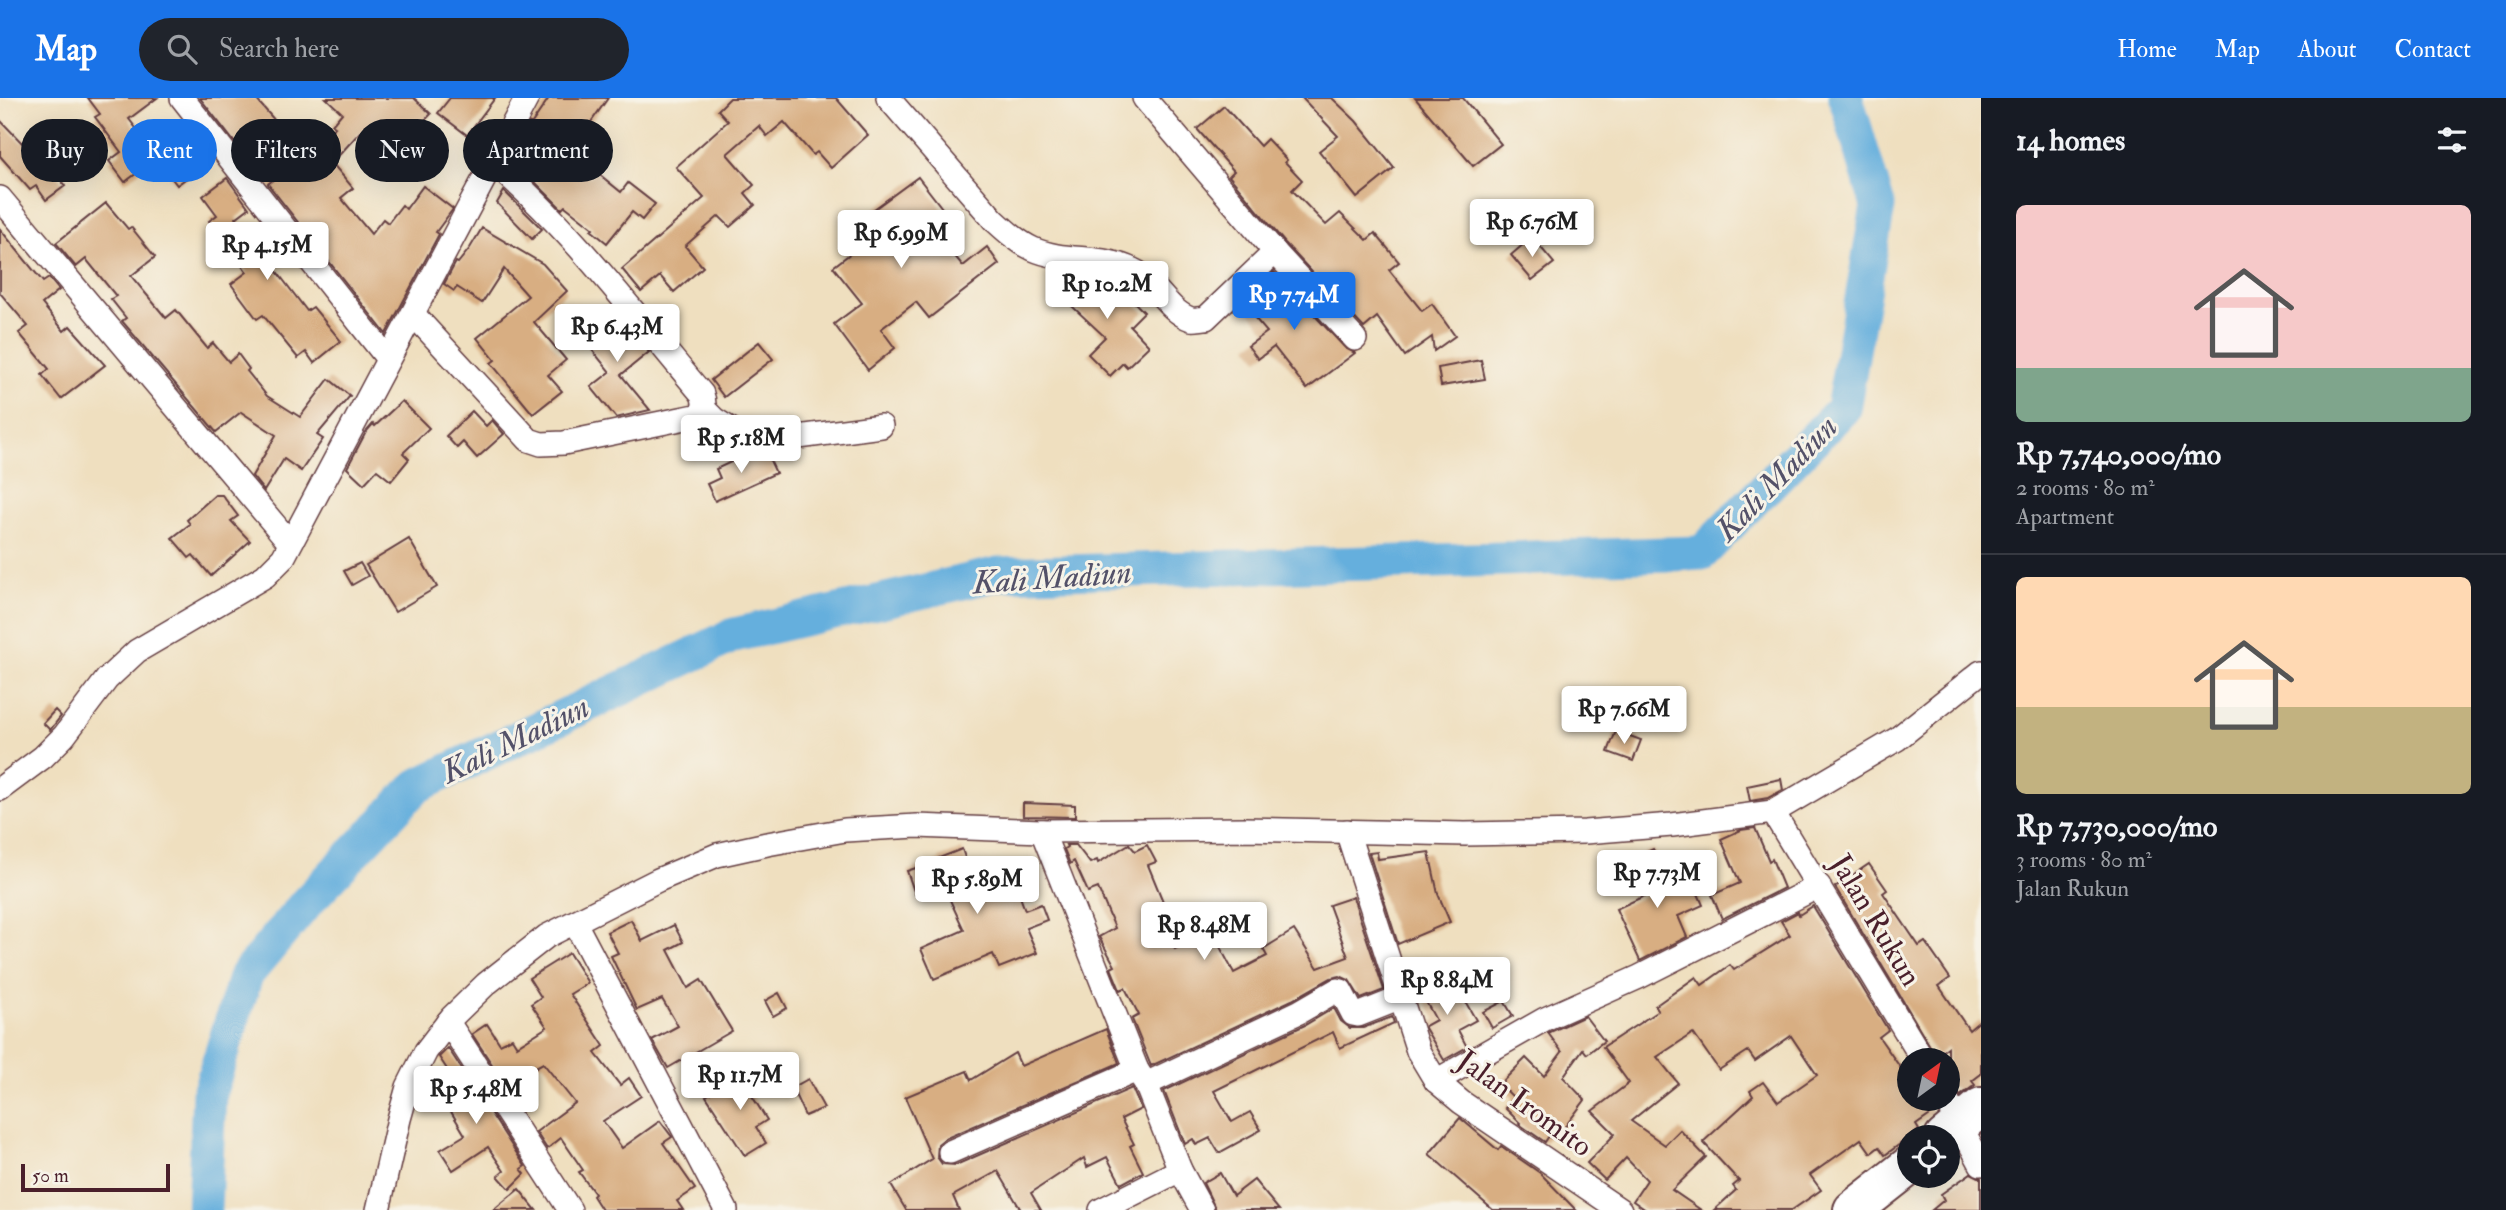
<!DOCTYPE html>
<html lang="en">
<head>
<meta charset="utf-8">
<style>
	:root { --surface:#171b24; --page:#20242c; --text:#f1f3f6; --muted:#9ea1a6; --line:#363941; --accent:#1a73e8 }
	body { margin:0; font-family:"IM FELL Double Pica",serif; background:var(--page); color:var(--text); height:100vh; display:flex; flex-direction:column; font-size:26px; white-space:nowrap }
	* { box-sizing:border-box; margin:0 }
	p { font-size:23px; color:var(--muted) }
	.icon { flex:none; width:38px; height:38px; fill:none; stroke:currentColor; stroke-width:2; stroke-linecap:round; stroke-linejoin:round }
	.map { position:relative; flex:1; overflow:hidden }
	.details { display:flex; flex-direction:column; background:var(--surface); width:525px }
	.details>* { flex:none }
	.top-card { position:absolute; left:21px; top:21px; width:665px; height:63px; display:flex; gap:14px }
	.needle { width:46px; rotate:33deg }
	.fabs { position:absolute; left:1897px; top:950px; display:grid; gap:14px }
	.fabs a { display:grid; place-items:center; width:63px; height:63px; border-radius:50%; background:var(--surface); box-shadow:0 7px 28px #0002; font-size:35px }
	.scale { position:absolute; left:21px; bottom:18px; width:149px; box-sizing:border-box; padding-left:7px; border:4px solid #4a1f2b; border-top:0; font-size:19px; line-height:24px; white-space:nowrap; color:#4a1f2b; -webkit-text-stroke:5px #f7f3e8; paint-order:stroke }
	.price { position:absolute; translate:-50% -60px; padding:0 16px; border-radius:7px; background:#fff; color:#222; font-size:23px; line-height:46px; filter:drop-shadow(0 2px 4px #0008) }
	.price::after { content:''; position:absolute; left:50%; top:42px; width:21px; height:16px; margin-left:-10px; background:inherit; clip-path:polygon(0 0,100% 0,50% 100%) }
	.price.active { background:var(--accent); color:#fff }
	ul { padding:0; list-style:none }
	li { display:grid; align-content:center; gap:14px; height:371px; padding:0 35px }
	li+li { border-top:2px solid var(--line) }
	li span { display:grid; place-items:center; height:217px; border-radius:10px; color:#555 }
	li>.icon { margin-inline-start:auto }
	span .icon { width:126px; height:126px; fill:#fffc; stroke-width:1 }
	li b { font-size:30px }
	h2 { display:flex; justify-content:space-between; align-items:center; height:84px; padding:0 35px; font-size:30px }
	.chip { padding:0 24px; border-radius:32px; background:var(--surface); box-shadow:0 7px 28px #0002; font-size:24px; line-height:63px }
	.chip.active { background:var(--accent); color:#fff }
	header { display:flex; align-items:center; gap:42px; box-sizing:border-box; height:98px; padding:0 35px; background:var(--accent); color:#fff }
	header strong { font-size:33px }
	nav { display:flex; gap:38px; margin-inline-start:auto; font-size:24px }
	.search { width:490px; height:63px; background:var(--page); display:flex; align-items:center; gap:18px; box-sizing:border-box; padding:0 24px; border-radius:38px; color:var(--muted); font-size:26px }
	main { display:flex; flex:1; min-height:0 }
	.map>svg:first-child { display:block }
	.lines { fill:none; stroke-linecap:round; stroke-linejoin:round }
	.river { stroke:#65afdd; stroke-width:35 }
	.building { fill:#d8ae82 }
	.street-casing { stroke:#633c41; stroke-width:26 }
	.highway-casing { stroke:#633c41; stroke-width:42 }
	.street { stroke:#fff; stroke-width:23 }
	.highway { stroke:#fff; stroke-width:38 }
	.labels { text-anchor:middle; stroke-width:6; stroke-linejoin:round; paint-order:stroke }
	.street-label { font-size:30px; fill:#4a1f2b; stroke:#f7f3e8 }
	.water-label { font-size:32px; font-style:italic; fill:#535169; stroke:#f7f3e8 }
</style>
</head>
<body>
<header>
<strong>Map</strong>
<div class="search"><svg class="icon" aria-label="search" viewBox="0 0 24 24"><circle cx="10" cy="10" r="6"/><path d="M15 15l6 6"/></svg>Search here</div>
<nav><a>Home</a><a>Map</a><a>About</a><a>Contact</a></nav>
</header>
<main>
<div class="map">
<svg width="1981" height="1112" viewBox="0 0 1981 1112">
	<rect width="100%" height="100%" fill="#f7f3e8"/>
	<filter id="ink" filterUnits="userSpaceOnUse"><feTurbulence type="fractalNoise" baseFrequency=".0143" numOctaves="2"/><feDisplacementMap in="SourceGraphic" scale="14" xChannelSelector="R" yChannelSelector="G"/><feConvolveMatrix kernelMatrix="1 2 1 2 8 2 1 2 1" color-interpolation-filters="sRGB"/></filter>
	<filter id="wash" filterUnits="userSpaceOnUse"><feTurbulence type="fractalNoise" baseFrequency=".00686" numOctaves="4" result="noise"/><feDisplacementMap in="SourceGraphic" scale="28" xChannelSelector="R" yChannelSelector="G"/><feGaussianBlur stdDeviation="1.57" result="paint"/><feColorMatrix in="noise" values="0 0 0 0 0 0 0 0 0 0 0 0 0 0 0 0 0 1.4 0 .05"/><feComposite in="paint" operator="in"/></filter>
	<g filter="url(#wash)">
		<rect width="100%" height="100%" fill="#efdfbf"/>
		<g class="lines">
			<!-- river -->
			<path class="river" d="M 204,1112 L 209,996 L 246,877 L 307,804 L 417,688 L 734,537 L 998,476 L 1702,455 L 1843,311 L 1878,108 L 1846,0"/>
		</g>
		<g id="blocks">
			<!-- building -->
			<g class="building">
				<path d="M 88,0 L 157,0 L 129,21 L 158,59 L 125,84 L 109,63 L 121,54 L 95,19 L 100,16 Z"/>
				<path d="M 200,0 L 255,0 L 284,33 L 267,47 L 265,44 L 246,59 Z"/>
				<path d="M 326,0 L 414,0 L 431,16 L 399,49 L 405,55 L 392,66 L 360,34 L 332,65 L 353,90 L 341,100 L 371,136 L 383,121 L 388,125 L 402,107 L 406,111 L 423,88 L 453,111 L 436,134 L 439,136 L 386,236 L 268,86 L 335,29 L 332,27 L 342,15 Z"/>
				<path d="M 450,0 L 495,0 L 467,37 L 438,15 Z"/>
				<path d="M 549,0 L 608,0 L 564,62 L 590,79 L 595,73 L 621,94 L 628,85 L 655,106 L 642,122 L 632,114 L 607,145 L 591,132 L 593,130 L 565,108 L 562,111 L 520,69 L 524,63 L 513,55 L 529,25 L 532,25 Z"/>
				<path d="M 730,0 L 836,0 L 868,37 L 831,70 L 817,54 L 813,57 L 784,24 L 767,38 L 759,28 L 727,56 L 754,87 L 745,95 L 755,107 L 730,129 L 719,118 L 685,148 L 703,169 L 674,194 L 660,178 L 641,194 L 622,171 L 704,100 L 676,69 L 728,23 L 718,12 Z"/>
				<path d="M 1302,0 L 1332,0 L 1356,23 L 1394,70 L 1357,100 L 1319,53 L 1338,38 Z"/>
				<path d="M 1415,0 L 1463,0 L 1501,46 L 1473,68 Z"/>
				<path d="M 1224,8 L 1260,48 L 1267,41 L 1287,62 L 1285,64 L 1302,82 L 1292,92 L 1326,127 L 1340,115 L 1367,142 L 1375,135 L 1399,164 L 1389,172 L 1422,213 L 1432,206 L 1455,238 L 1434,253 L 1432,239 L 1405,258 L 1377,219 L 1364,230 L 1285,145 L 1229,78 L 1234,73 L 1197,31 Z"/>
				<path d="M 0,22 L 22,45 L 37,34 L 63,68 L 55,74 L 65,88 L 46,102 L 36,88 L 30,92 L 0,58 Z"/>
				<path d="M 186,50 L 200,70 L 177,87 L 162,68 Z"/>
				<path d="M 918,79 L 942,110 L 926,123 L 963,168 L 987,149 L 999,166 L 929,220 L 916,204 L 881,231 L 895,250 L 868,272 L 834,226 L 862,205 L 833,169 L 860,148 L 847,131 Z"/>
				<path d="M 227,80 L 249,110 L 236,120 L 307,213 L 313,209 L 341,243 L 314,265 L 306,254 L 298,260 L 263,217 L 257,221 L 231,186 L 247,174 L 209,123 L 217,117 L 203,98 Z"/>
				<path d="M 504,93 L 542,131 L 532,141 L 497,105 Z"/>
				<path d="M 106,105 L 128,131 L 131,129 L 155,159 L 131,178 L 166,220 L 176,212 L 207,250 L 213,245 L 229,264 L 238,256 L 249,271 L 247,273 L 267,298 L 300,319 L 329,281 L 350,298 L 317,337 L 323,341 L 301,373 L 284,361 L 264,393 L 252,378 L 276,337 L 241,314 L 216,334 L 122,223 L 126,220 L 111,201 L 116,198 L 86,161 L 76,169 L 56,145 Z"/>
				<path d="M 482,130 L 543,166 L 567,193 L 534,224 L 566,262 L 548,277 L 562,293 L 533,316 L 491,265 L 495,262 L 477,240 L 528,198 L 504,171 L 482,205 L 457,189 L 454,193 L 444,186 L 456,164 L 458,165 L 470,150 Z"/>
				<path d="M 0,131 L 43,184 L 49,180 L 59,192 L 42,206 L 64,233 L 70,228 L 105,267 L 61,301 L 42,277 L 49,271 L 19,235 L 28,228 L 0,195 Z"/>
				<path d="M 1532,139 L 1554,165 L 1532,182 L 1511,157 Z"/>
				<path d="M 1077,174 L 1084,175 L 1101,190 L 1106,183 L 1123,198 L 1125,195 L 1144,214 L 1130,228 L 1149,248 L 1127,269 L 1123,265 L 1110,278 L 1088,256 L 1105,239 L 1058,195 Z"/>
				<path d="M 1274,174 L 1345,250 L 1355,255 L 1307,291 L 1274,249 L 1258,261 L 1248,248 L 1267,234 L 1242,205 Z"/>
				<path d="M 612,210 L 649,254 L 621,277 L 650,312 L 616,320 L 591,289 L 610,274 L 588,247 L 596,241 L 587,230 Z"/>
				<path d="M 759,244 L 773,261 L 724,299 L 711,282 Z"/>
				<path d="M 1481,262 L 1485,281 L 1441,288 L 1438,270 Z"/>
				<path d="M 402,303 L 429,330 L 403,355 L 409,361 L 391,383 L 377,372 L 364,386 L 347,370 L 366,334 L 373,326 L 375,328 Z"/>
				<path d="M 472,313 L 486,328 L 492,322 L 504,336 L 477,360 L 463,344 L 457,350 L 446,338 Z"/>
				<path d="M 748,356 L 767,356 L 776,375 L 715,403 L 707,386 L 720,380 L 716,371 Z"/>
				<path d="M 215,397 L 222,397 L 238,418 L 231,423 L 250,443 L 211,478 L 193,457 L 189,460 L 172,440 L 190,426 L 187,422 Z"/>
				<path d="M 409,441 L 437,489 L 395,514 L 366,467 Z"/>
				<path d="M 360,465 L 368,478 L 352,487 L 344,473 Z"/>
				<path d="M 55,612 L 61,618 L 50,632 L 43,625 Z"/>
				<path d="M 1616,633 L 1641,642 L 1633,663 L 1608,654 Z"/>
				<path d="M 1781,681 L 1783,692 L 1768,700 L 1750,703 L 1747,688 Z"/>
				<path d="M 1023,705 L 1075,707 L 1075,719 L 1023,718 Z"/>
				<path d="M 1755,730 L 1769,763 L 1772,761 L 1784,790 L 1722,821 L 1712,797 L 1740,785 L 1721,741 L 1741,732 Z"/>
				<path d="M 1129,746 L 1135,753 L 1147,747 L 1156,764 L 1148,767 L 1164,806 L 1153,811 L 1175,851 L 1211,832 L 1234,875 L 1267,858 L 1263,851 L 1294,832 L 1318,870 L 1348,859 L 1329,807 L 1353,799 L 1384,892 L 1361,901 L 1349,882 L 1340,878 L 1331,880 L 1292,902 L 1151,968 L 1132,921 L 1139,917 L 1125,890 L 1120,892 L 1111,870 L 1115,868 L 1099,839 L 1115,830 L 1098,790 L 1088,794 L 1074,763 L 1070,766 L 1064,751 L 1067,749 L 1066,747 L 1076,747 L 1090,765 L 1097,762 L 1098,765 Z"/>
				<path d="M 962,751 L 972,780 L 1005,772 L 1012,798 L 1019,796 L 1025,812 L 1041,806 L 1047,822 L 1026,830 L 1037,855 L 999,870 L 993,856 L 934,881 L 921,851 L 964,832 L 943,787 L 915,796 L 907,773 L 940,762 L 939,760 Z"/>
				<path d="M 1653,751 L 1672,793 L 1693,784 L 1703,807 L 1678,818 L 1687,839 L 1640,863 L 1616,811 L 1651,795 L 1635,760 Z"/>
				<path d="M 1377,754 L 1378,761 L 1429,754 L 1438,796 L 1450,824 L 1398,846 L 1369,755 Z"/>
				<path d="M 1869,766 L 1887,792 L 1883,795 L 1919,848 L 1925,844 L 1950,880 L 1939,888 L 1969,932 L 1981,922 L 1981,976 L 1972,983 L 1975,987 L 1960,998 L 1954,990 L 1948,987 L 1948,949 L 1936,958 L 1835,789 Z"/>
				<path d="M 1813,808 L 1888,932 L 1879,939 L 1909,982 L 1909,1001 L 1923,1001 L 1933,1015 L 1916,1027 L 1919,1032 L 1885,1057 L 1879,1049 L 1871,1055 L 1861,1041 L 1834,1060 L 1810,1077 L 1821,1092 L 1792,1112 L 1714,1112 L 1736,1092 L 1733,1088 L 1739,1083 L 1703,1044 L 1753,998 L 1750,993 L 1763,984 L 1778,1004 L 1817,977 L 1791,938 L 1755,963 L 1748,953 L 1719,972 L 1693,935 L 1657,959 L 1678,985 L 1631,1023 L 1665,1047 L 1680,1032 L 1706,1059 L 1672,1092 L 1701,1112 L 1646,1112 L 1633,1103 L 1647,1082 L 1626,1060 L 1605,1082 L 1587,1065 L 1615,1036 L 1592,1013 L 1629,985 L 1603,949 L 1658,913 L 1655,908 L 1696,879 L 1702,887 L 1730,867 L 1734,872 L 1790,837 L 1781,823 L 1798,814 L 1799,817 Z"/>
				<path d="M 631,822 L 642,843 L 674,827 L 683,844 L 668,852 L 688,890 L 701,882 L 732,933 L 668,970 L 652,942 L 678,928 L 662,901 L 637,912 L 611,858 L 618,855 L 607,834 Z"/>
				<path d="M 569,855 L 588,885 L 570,896 L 604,948 L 595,955 L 620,987 L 629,980 L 641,998 L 603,1023 L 622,1050 L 660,1023 L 672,1039 L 663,1045 L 695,1091 L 677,1103 L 683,1112 L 602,1112 L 593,1098 L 595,1096 L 579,1074 L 583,1072 L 561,1040 L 547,1051 L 536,1034 L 575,1005 L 543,965 L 505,986 L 472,936 L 487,926 L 500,946 L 512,940 L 517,948 L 547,929 L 531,906 L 541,899 L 529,880 Z"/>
				<path d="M 1451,879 L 1476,922 L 1458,932 L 1467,949 L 1444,962 L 1425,930 L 1425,928 L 1436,922 L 1421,895 Z"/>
				<path d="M 779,895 L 787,910 L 773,918 L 765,903 Z"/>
				<path d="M 1504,903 L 1513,918 L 1492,930 L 1483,914 Z"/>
				<path d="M 1334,910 L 1341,923 L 1350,930 L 1363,930 L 1392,919 L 1394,925 L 1340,950 L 1333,934 L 1214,993 L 1232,1024 L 1250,1014 L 1261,1032 L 1219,1055 L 1210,1040 L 1196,1047 L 1193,1041 L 1185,1046 L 1164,993 L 1305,927 Z"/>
				<path d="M 1585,918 L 1604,943 L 1587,956 L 1583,951 L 1563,979 L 1585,1002 L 1555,1042 L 1549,1038 L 1545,1044 L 1519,1026 L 1520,1025 L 1505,1010 L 1514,1000 L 1500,986 L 1526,960 L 1544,978 L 1562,954 L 1548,935 Z"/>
				<path d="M 1106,931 L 1119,965 L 944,1041 L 938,1046 L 937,1059 L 942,1066 L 956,1067 L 1132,990 L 1141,1011 L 1121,1021 L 1134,1046 L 1130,1048 L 1143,1074 L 1121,1086 L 1107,1059 L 1087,1069 L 1084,1060 L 1031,1095 L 1041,1112 L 1021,1112 L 998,1073 L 953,1098 L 959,1112 L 906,1112 L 891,1087 L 932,1061 L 905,999 L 967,973 L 971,982 L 1015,955 L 1021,968 Z"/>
				<path d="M 448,950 L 525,1068 L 521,1071 L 525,1076 L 510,1091 L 498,1078 L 504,1073 L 488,1049 L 453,1072 L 440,1052 L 465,1037 L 438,992 L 454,982 L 439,959 Z"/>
				<path d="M 749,972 L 759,987 L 749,993 L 767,1022 L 756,1029 L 766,1045 L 745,1058 L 706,998 Z"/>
				<path d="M 808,981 L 824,1010 L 805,1018 L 792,990 Z"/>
				<path d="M 1460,1020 L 1498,1052 L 1501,1048 L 1540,1075 L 1576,1112 L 1493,1112 L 1429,1056 Z"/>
				<path d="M 1220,1075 L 1233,1098 L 1254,1082 L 1279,1112 L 1216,1112 L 1203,1085 Z"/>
				<path d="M 1971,1075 L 1981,1080 L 1981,1112 L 1932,1112 L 1944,1102 L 1941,1096 Z"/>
				<path d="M 519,1091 L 536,1112 L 493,1112 Z"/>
			</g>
		</g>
	</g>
	<g filter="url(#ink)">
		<use href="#blocks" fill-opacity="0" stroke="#633c41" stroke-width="2"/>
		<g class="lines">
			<defs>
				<g id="street">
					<path d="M 182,0 L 388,261"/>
					<path d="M 888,0 L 994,122 C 1006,133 1018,144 1033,151 C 1064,165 1102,156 1133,172 C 1155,182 1167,213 1191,221 C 1195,222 1202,220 1206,220 L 1275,154"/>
					<path d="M 1144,0 L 1275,154 L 1355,241"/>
					<path d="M 0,100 L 290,445"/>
					<path d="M 413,216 L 529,342 L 541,346 L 564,345 L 700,317 C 705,310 705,304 702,296 C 635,217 572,132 494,65"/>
					<path d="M 704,311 L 714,321 L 750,343 L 776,342 L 881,328"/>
					<path d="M 0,691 L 43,659 L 64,638 L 107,581 L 137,553 L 265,478 L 283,460 L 527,0"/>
					<path d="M 1773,714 L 1923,962"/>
					<path d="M 1042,733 L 1137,972 L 1146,986 L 1180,1072 L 1202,1112"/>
					<path d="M 1347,733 L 1418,953 L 1436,983 L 1461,1004 L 1620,1112"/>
					<path d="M 575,825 L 726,1112"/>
					<path d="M 448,924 L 570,1112"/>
					<path d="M 1436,983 L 1545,921 L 1639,879 L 1819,788"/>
					<path d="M 1146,986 L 1299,914 L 1337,892 L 1341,893 L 1353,916 L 1358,917 L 1401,900"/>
					<path d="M 1946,1001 L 1981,1066"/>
					<path d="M 950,1054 L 1137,972"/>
					<path d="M 378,1112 L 399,1021 L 408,989 L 426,953 L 452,919 L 486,886 L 547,838 L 658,782 L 717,757 L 767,746 L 845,732 L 917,728 L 1042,733 L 1245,731 L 1465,736 L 1585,734 L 1672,727 L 1773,714 L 1897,641 L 1981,574"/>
					<path d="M 1101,1112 L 1180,1072"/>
				</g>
				<g id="highway">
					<path d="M 1944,1040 L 1981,1009"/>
					<path d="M 1853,1112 L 1909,1068"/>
				</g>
			</defs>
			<!-- street casing -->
			<use href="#street" class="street-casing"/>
			<!-- highway casing -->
			<use href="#highway" class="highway-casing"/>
			<!-- street -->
			<use href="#street" class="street"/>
			<!-- highway -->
			<use href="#highway" class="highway"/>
		</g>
	</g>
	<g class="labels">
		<!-- street labels -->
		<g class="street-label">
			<text transform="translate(1876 822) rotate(59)" y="10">Jalan Rukun</text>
			<text transform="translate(1525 1005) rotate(36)" y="10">Jalan Iromito</text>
		</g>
		<!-- water labels -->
		<g class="water-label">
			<text transform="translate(1776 380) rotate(-46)" y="11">Kali Madiun</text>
			<text transform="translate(1052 479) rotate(-4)" y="11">Kali Madiun</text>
			<text transform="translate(515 641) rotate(-26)" y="11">Kali Madiun</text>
		</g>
	</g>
</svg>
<div class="fabs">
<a><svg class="needle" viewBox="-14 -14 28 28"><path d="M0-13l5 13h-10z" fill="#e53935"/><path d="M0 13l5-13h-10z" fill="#9ea1a6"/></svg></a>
<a><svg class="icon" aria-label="locate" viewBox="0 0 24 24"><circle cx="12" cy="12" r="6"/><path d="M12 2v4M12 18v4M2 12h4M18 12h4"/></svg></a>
</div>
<div class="scale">50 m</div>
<b class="price" style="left:1532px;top:161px">Rp 6.76M</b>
<b class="price" style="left:901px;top:172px">Rp 6.99M</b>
<b class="price" style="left:267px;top:184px">Rp 4.15M</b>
<b class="price" style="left:1107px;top:223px">Rp 10.2M</b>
<b class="price active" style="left:1294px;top:234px">Rp 7.74M</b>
<b class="price" style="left:617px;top:266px">Rp 6.43M</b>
<b class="price" style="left:741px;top:377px">Rp 5.18M</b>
<b class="price" style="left:1624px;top:648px">Rp 7.66M</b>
<b class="price" style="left:1657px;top:812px">Rp 7.73M</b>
<b class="price" style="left:977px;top:818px">Rp 5.89M</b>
<b class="price" style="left:1204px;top:864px">Rp 8.48M</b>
<b class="price" style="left:1447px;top:919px">Rp 8.84M</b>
<b class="price" style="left:740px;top:1014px">Rp 11.7M</b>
<b class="price" style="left:476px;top:1028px">Rp 5.48M</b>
<div class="top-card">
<a class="chip">Buy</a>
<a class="chip active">Rent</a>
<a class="chip">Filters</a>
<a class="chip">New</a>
<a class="chip">Apartment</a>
</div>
</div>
<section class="details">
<h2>14 homes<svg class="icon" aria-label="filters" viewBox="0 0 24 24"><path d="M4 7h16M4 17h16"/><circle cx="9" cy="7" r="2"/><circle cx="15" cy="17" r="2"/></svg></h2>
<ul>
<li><span style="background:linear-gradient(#f6c9c9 75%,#7fa58c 0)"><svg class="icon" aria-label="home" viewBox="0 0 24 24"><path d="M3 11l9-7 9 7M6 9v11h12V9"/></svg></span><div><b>Rp 7,740,000/mo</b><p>2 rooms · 80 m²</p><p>Apartment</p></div></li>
<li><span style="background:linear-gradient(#ffd9b3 60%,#c2b280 0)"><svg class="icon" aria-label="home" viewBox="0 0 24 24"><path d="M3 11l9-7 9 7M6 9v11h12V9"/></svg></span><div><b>Rp 7,730,000/mo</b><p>3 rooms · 80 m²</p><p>Jalan Rukun</p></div></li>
</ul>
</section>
</main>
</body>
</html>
